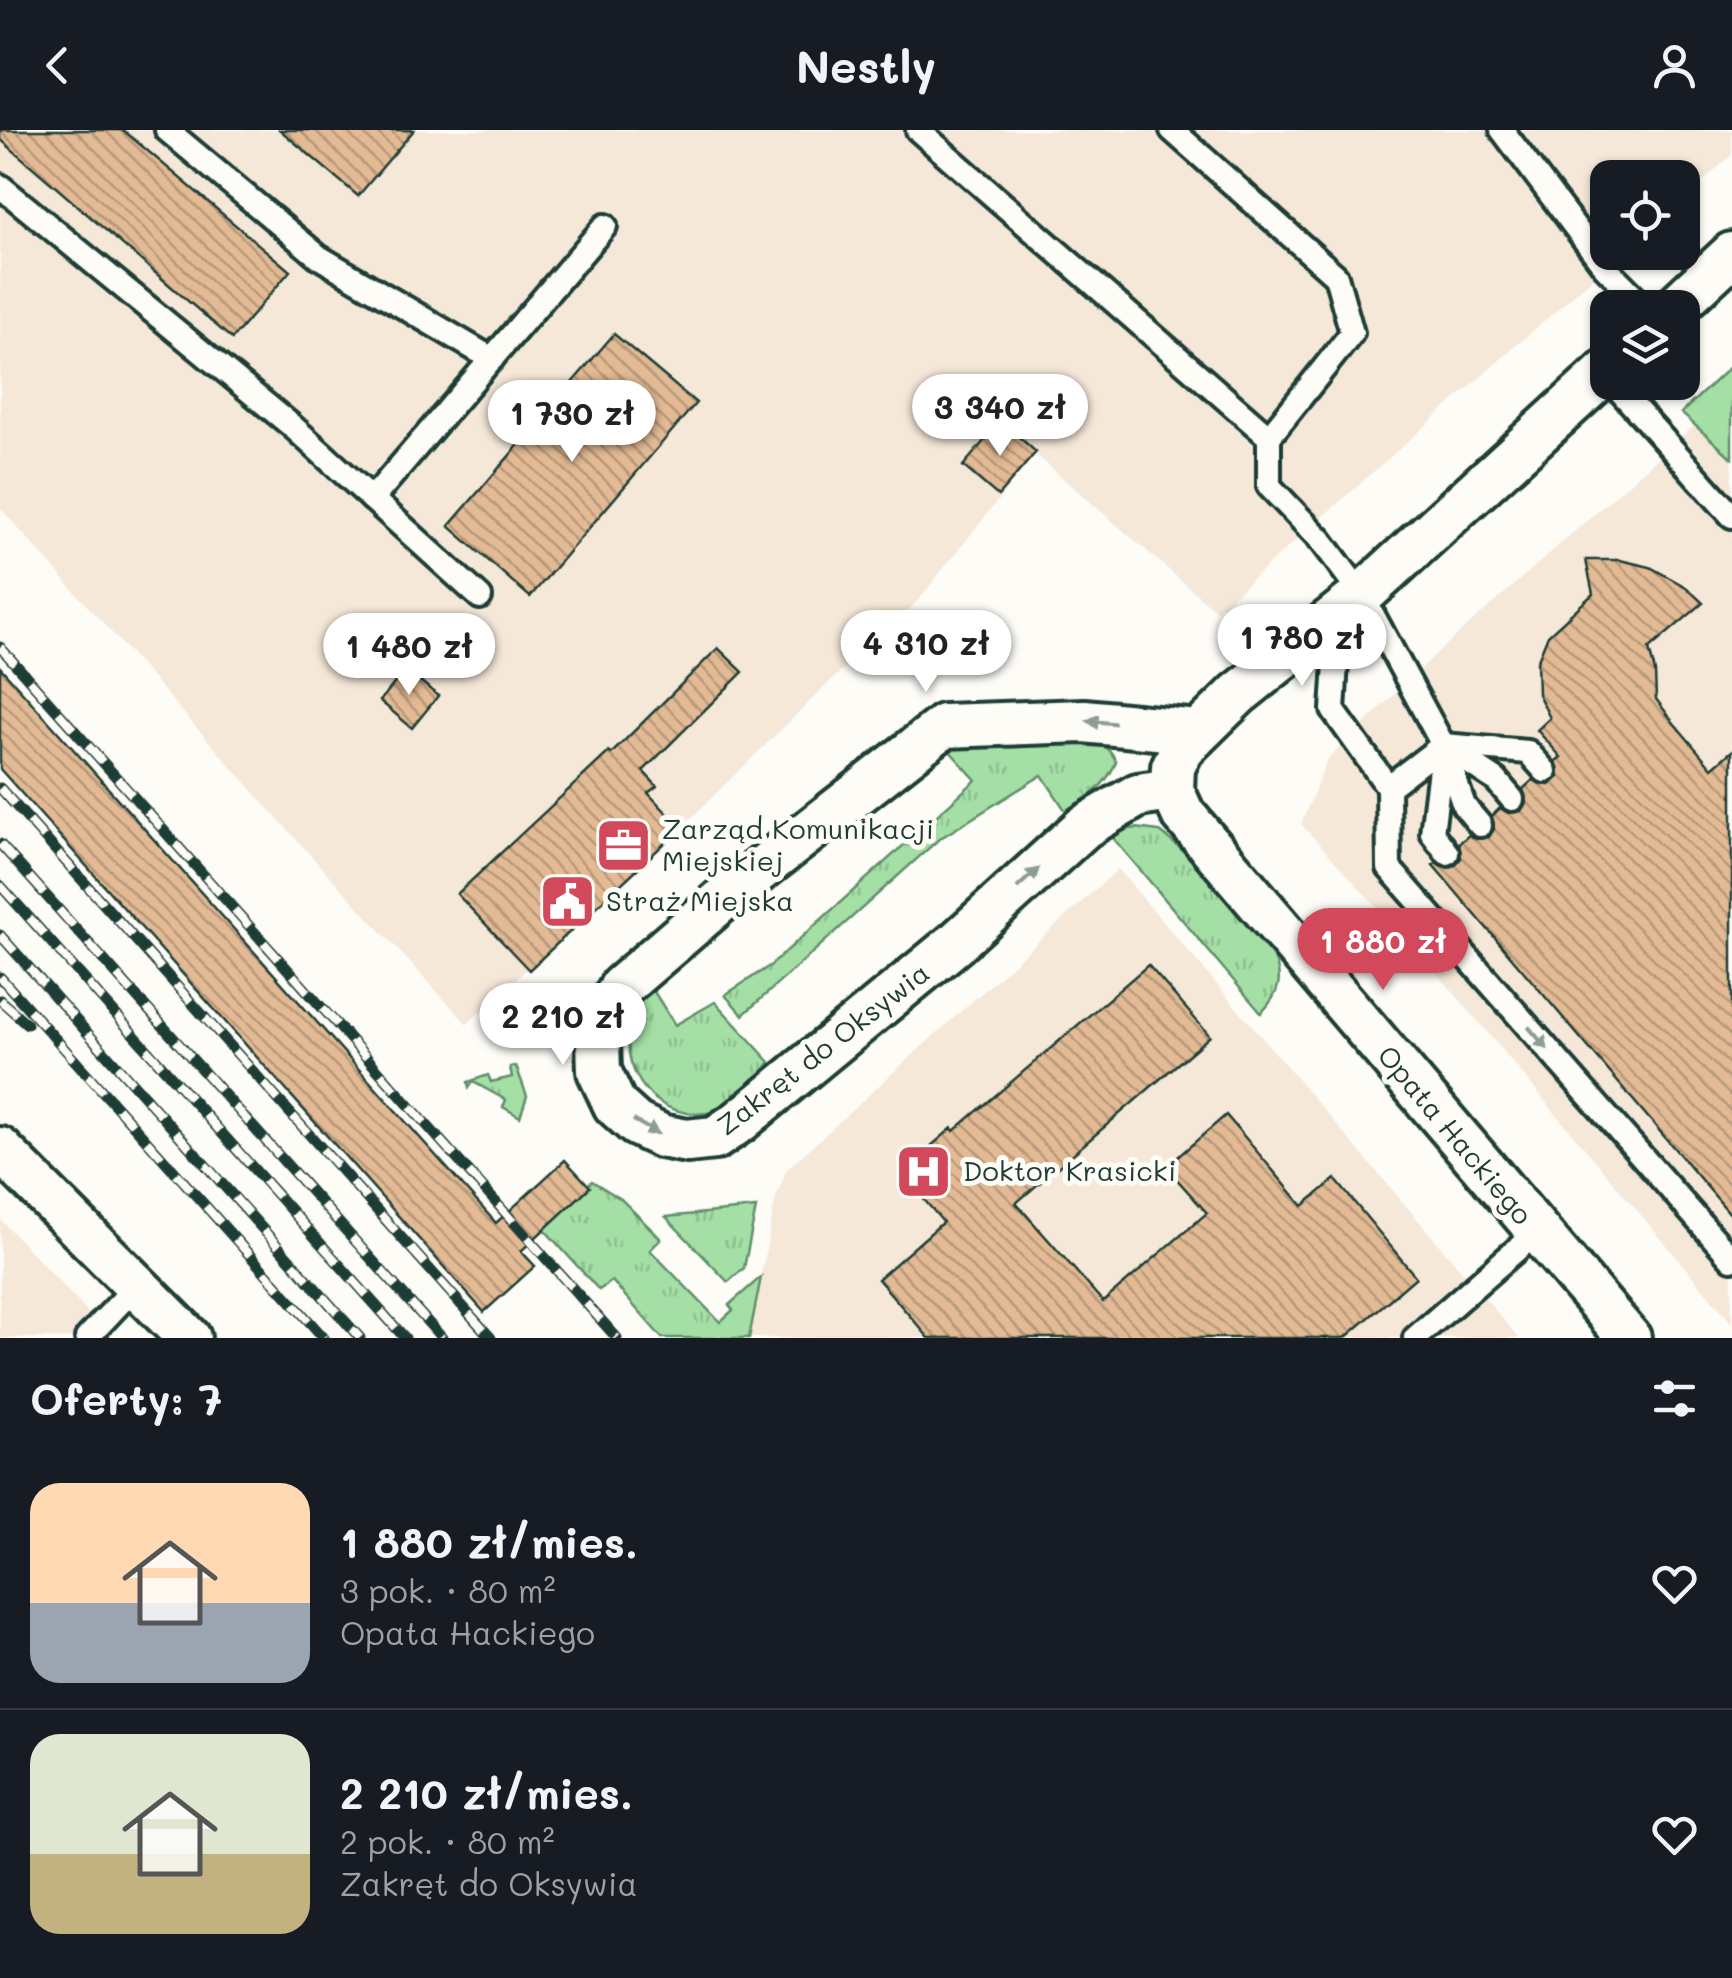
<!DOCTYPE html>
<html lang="pl">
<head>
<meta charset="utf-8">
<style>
	:root { --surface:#171b24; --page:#242831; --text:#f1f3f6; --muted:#9ea1a6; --line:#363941; --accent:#d1495b }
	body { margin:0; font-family:Mali,sans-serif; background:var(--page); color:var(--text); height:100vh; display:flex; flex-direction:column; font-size:38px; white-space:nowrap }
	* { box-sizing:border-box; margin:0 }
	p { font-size:32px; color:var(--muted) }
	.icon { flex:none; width:55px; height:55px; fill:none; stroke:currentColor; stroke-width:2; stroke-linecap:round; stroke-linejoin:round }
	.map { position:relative; height:1208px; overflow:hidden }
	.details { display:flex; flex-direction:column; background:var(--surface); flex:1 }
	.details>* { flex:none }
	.fabs { position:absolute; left:1590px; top:30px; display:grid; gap:20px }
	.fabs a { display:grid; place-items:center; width:110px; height:110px; border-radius:20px; background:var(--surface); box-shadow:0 2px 8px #0004; font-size:50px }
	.price { position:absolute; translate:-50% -85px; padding:0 22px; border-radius:35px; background:#fff; color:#222; font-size:32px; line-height:65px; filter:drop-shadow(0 2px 5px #0008) }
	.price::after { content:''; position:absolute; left:50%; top:60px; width:30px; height:22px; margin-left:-15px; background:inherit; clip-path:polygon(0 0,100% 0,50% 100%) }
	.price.on { background:var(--accent); color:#fff }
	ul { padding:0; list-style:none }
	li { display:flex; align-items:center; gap:30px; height:250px; padding:0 30px }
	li+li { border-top:2px solid var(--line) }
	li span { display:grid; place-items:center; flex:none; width:280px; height:200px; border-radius:30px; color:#555 }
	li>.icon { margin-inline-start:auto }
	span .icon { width:120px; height:120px; fill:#fffc; stroke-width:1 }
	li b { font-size:42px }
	h2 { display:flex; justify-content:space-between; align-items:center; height:120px; padding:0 30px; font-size:42px }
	header { display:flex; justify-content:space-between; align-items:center; height:130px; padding:0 30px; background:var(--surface); font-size:45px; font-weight:700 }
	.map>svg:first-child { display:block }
	.built { fill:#f5e8d9 }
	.grass { fill:url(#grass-tufts); stroke:#628e6c; stroke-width:2.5 }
	.garden { fill:#a4dfa5; stroke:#628e6c; stroke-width:2.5 }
	.building { fill:url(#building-back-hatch); stroke:#1f3d34; stroke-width:2.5 }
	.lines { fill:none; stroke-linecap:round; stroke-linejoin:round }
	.lane-casing { stroke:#1f3d34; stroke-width:30 }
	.street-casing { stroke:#1f3d34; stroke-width:50 }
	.lane { stroke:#fdfcf7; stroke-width:22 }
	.street { stroke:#fdfcf7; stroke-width:42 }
	.rail-casing { stroke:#1f3d34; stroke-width:11 }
	.rail { stroke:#fdfcf7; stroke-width:8; stroke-dasharray:22; stroke-linecap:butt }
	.oneway { fill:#8e9c96 }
	.labels { text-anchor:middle; stroke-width:10; stroke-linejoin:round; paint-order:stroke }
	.poi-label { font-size:28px; fill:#1f3d34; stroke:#fdfcf7; text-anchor:start }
	.street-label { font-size:28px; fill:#1f3d34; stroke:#fdfcf7 }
</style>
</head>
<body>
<header><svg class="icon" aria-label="back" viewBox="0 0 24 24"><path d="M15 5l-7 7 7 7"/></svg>Nestly<svg class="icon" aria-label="person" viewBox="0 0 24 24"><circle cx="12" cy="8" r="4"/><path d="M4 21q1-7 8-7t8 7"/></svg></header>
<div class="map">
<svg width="1732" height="1208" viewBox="0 0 1732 1208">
	<defs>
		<pattern id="grass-tufts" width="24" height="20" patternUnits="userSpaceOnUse" patternTransform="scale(2.5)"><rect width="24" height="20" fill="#a4dfa5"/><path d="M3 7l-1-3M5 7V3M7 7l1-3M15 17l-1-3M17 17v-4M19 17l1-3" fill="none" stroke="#8dc08f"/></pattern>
		<pattern id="building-back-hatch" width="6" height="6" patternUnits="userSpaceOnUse" patternTransform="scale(2.5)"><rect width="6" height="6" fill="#e3ba94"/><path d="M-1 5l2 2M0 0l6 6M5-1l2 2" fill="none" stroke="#b7987a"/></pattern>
	</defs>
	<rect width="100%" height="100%" fill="#fdfcf7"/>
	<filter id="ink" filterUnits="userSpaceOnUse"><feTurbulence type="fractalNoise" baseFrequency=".01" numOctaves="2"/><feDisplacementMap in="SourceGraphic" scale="20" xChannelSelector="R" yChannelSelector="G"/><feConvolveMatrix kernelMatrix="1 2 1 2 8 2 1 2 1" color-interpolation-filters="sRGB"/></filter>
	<g filter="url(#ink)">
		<!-- built -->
		<g class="built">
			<path d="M 0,0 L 1732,0 L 1732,25 L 1683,69 L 1682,48 L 1608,48 L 1608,122 L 1621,123 L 1216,481 L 1035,324 L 917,472 L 844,538 L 681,698 L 467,894 L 314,729 L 0,378 Z"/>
			<path d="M 1695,295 L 1732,328 L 1732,1193 L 1438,844 L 1301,694 L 1327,630 L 1437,523 Z"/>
			<path d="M 1118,739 L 1519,1208 L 749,1208 L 776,1067 L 787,1039 Z"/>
			<path d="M 0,1089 L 112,1208 L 0,1208 Z"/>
		</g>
		<!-- grass -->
		<g class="grass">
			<path d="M 1091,611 C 1105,615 1109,617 1116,631 C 1108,655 1086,668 1067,683 L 1042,645 L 939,709 L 743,885 L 725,865 L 771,835 L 976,650 L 948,619 L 975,612 Z"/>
			<path d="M 1136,698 L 1159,701 L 1187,724 L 1272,823 C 1284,848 1280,864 1261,883 L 1109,703 Z"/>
			<path d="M 651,857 L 675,895 L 715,872 L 770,932 C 758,947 745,970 728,977 C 653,1009 594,918 651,857 Z"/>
			<path d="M 516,936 L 527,966 L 520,987 L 503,977 L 506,970 L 473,952 L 469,958 L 468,952 L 488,945 L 491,952 L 512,947 L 510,937 Z"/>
			<path d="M 592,1051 L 621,1069 L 661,1109 L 650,1120 L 720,1192 L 733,1180 L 729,1175 L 761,1147 L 749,1208 L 662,1208 L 612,1151 L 599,1160 L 544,1099 Z"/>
			<path d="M 756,1078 L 744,1138 L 728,1152 L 666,1087 Z"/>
		</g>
		<!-- garden -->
		<path class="garden" d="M 1732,235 L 1732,328 L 1681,283 Z"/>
		<!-- building -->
		<g class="building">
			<path d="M 0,0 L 123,0 L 290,141 L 232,209 L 0,9 Z"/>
			<path d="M 280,0 L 414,0 L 358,66 Z"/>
			<path d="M 614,204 L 696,273 L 530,467 L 449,396 Z"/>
			<path d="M 1001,291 L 1036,322 L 998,366 L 963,336 Z"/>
			<path d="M 1586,430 L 1620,430 L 1650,437 L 1686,457 L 1703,473 L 1649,519 L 1655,542 L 1656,569 L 1674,593 L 1712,638 L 1732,621 L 1732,1086 L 1433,735 L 1436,733 L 1448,738 L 1455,735 L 1461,728 L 1459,713 L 1469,705 L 1476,709 L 1489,707 L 1494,699 L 1492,686 L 1500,678 L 1508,683 L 1521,681 L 1526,673 L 1523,659 L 1533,650 L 1549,655 L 1559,647 L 1556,631 L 1561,627 L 1537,600 L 1550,588 L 1538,564 L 1537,532 L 1548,505 L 1593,464 Z"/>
			<path d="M 718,518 L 743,542 L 643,641 L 657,656 L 648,663 L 681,698 L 529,840 L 457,764 L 609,622 L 611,624 Z"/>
			<path d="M 0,537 L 496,1093 L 565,1030 L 590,1057 L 521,1121 L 535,1136 L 484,1182 L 0,639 Z"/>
			<path d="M 406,539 L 438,566 L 412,598 L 380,571 Z"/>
			<path d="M 1148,835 L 1210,906 L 1016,1073 L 1103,1172 L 1207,1083 L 1166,1037 L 1226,985 L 1303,1076 L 1335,1049 L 1416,1147 L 1345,1208 L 929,1208 L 878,1149 L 943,1092 L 901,1042 L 952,998 L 954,1001 Z"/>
		</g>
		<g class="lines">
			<defs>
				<g id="lane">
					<path d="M 167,0 L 319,127 L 492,229"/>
					<path d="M 918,0 L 1269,307 L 1269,356 L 1321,410 L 1362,465 L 1443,615 L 1464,676 L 1480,695"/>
					<path d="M 1172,0 L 1336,146 L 1352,203 L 1269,307"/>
					<path d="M 1502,0 L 1605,137 L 1646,178"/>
					<path d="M 0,56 L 292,296 L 480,467"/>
					<path d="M 1612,252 L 1732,386"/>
					<path d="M 372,369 L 605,96"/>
					<path d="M 1354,482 L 1337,517 L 1333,580 L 1388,657 L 1443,615 L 1528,622 L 1545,641"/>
					<path d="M 1446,617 L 1496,650 L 1512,669"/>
					<path d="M 1442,623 L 1432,703 L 1447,723"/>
					<path d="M 1388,657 L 1389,738 L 1732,1129"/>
					<path d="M 87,1208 L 137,1155"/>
					<path d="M 1415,1208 L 1538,1101"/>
				</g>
				<g id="street">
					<path d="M 1674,178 L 1732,124"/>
					<path d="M 1608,240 L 1362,465 L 1238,564 L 1182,619 L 1173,637 L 1172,660 L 1183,684 L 1629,1208"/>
					<path d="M 1172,660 L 1138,665 L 1084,697 L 956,813 L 740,991 L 715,1008 L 687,1011 L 661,1006 L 636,994 L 615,975 L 599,941 L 598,912 L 606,884 L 621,857 L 729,764 L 944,596 L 1084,591 L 1198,602"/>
					<path d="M 0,1019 L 189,1208"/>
				</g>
			</defs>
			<!-- lane casing -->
			<use href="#lane" class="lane-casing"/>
			<!-- street casing -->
			<use href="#street" class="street-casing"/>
			<!-- lane -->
			<use href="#lane" class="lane"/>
			<!-- street -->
			<use href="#street" class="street"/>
			<defs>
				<g id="rail">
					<path d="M 0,517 L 617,1208"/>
					<path d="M 0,658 L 491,1208"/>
					<path d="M 0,714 L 442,1208"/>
					<path d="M 0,755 L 405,1208"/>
					<path d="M 0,805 L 360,1208"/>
					<path d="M 0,847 L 324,1208"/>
					<path d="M 0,870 L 27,894"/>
				</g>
			</defs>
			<!-- rail casing -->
			<use href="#rail" class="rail-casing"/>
			<!-- rail -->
			<use href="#rail" class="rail"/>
		</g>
		<!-- one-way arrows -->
		<defs><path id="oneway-solid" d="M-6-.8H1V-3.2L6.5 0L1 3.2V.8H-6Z" transform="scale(2.5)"/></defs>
		<g class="oneway">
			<use href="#oneway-solid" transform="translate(1101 592) rotate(-174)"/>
			<use href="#oneway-solid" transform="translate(1028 748) rotate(-42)"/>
			<use href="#oneway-solid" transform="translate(1538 908) rotate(49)"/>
			<use href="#oneway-solid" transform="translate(646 997) rotate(29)"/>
		</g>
	</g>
	<!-- icons -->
	<defs>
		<symbol id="office-square" viewBox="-11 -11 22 22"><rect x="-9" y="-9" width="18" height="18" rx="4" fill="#d1495b" stroke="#fdfcf7"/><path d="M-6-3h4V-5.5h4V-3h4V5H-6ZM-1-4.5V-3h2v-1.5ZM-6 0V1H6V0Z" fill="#fff"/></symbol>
		<symbol id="civic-square" viewBox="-11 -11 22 22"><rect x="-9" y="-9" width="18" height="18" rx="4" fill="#d1495b" stroke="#fdfcf7"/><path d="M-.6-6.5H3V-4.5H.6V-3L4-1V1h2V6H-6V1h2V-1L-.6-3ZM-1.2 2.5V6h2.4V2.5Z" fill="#fff"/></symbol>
		<symbol id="hospital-square" viewBox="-11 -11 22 22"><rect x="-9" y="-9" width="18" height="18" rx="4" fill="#d1495b" stroke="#fdfcf7"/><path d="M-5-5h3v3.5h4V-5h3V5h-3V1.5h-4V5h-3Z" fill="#fff"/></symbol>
	</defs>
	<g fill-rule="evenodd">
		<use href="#office-square" x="592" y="684" width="63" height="63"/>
		<use href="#civic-square" x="536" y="740" width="63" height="63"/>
		<use href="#hospital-square" x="892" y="1010" width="63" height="63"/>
	</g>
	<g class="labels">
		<!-- poi labels -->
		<g class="poi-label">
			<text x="662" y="709">Zarząd Komunikacji<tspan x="662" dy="32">Miejskiej</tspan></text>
			<text x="606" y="781">Straż Miejska</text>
			<text x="963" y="1051">Doktor Krasicki</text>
		</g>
		<!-- street labels -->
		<g class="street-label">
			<text transform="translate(823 919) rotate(-38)" y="10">Zakręt do Oksywia</text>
			<text transform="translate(1455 1005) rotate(50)" y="10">Opata Hackiego</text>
		</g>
	</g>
</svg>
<div class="fabs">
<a><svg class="icon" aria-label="locate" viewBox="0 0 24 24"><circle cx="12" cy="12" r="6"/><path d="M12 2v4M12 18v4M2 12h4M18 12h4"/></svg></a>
<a><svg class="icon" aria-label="layers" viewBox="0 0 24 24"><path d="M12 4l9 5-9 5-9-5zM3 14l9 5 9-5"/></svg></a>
</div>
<b class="price" style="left:1000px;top:329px">3 340 zł</b>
<b class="price" style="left:572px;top:335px">1 730 zł</b>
<b class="price" style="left:1302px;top:559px">1 780 zł</b>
<b class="price" style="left:926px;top:565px">4 310 zł</b>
<b class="price" style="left:409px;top:568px">1 480 zł</b>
<b class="price on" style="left:1383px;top:863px">1 880 zł</b>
<b class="price" style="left:563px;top:938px">2 210 zł</b>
</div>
<section class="details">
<h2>Oferty: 7<svg class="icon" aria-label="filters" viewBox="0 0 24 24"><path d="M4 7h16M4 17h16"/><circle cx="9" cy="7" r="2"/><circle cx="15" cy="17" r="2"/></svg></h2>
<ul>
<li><span style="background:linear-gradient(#ffd9b3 60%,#9aa5b1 0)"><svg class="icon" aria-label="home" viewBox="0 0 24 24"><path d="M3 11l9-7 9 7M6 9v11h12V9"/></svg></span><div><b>1 880 zł/mies.</b><p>3 pok. · 80 m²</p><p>Opata Hackiego</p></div><svg class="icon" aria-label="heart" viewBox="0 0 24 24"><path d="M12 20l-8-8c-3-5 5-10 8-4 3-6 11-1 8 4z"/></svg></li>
<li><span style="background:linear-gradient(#dfe7d0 60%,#c2b280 0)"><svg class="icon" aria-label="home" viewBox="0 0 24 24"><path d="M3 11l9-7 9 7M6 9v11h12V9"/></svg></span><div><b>2 210 zł/mies.</b><p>2 pok. · 80 m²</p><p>Zakręt do Oksywia</p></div><svg class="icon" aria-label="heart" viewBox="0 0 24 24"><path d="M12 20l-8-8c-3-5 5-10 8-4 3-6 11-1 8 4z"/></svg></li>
</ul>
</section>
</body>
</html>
